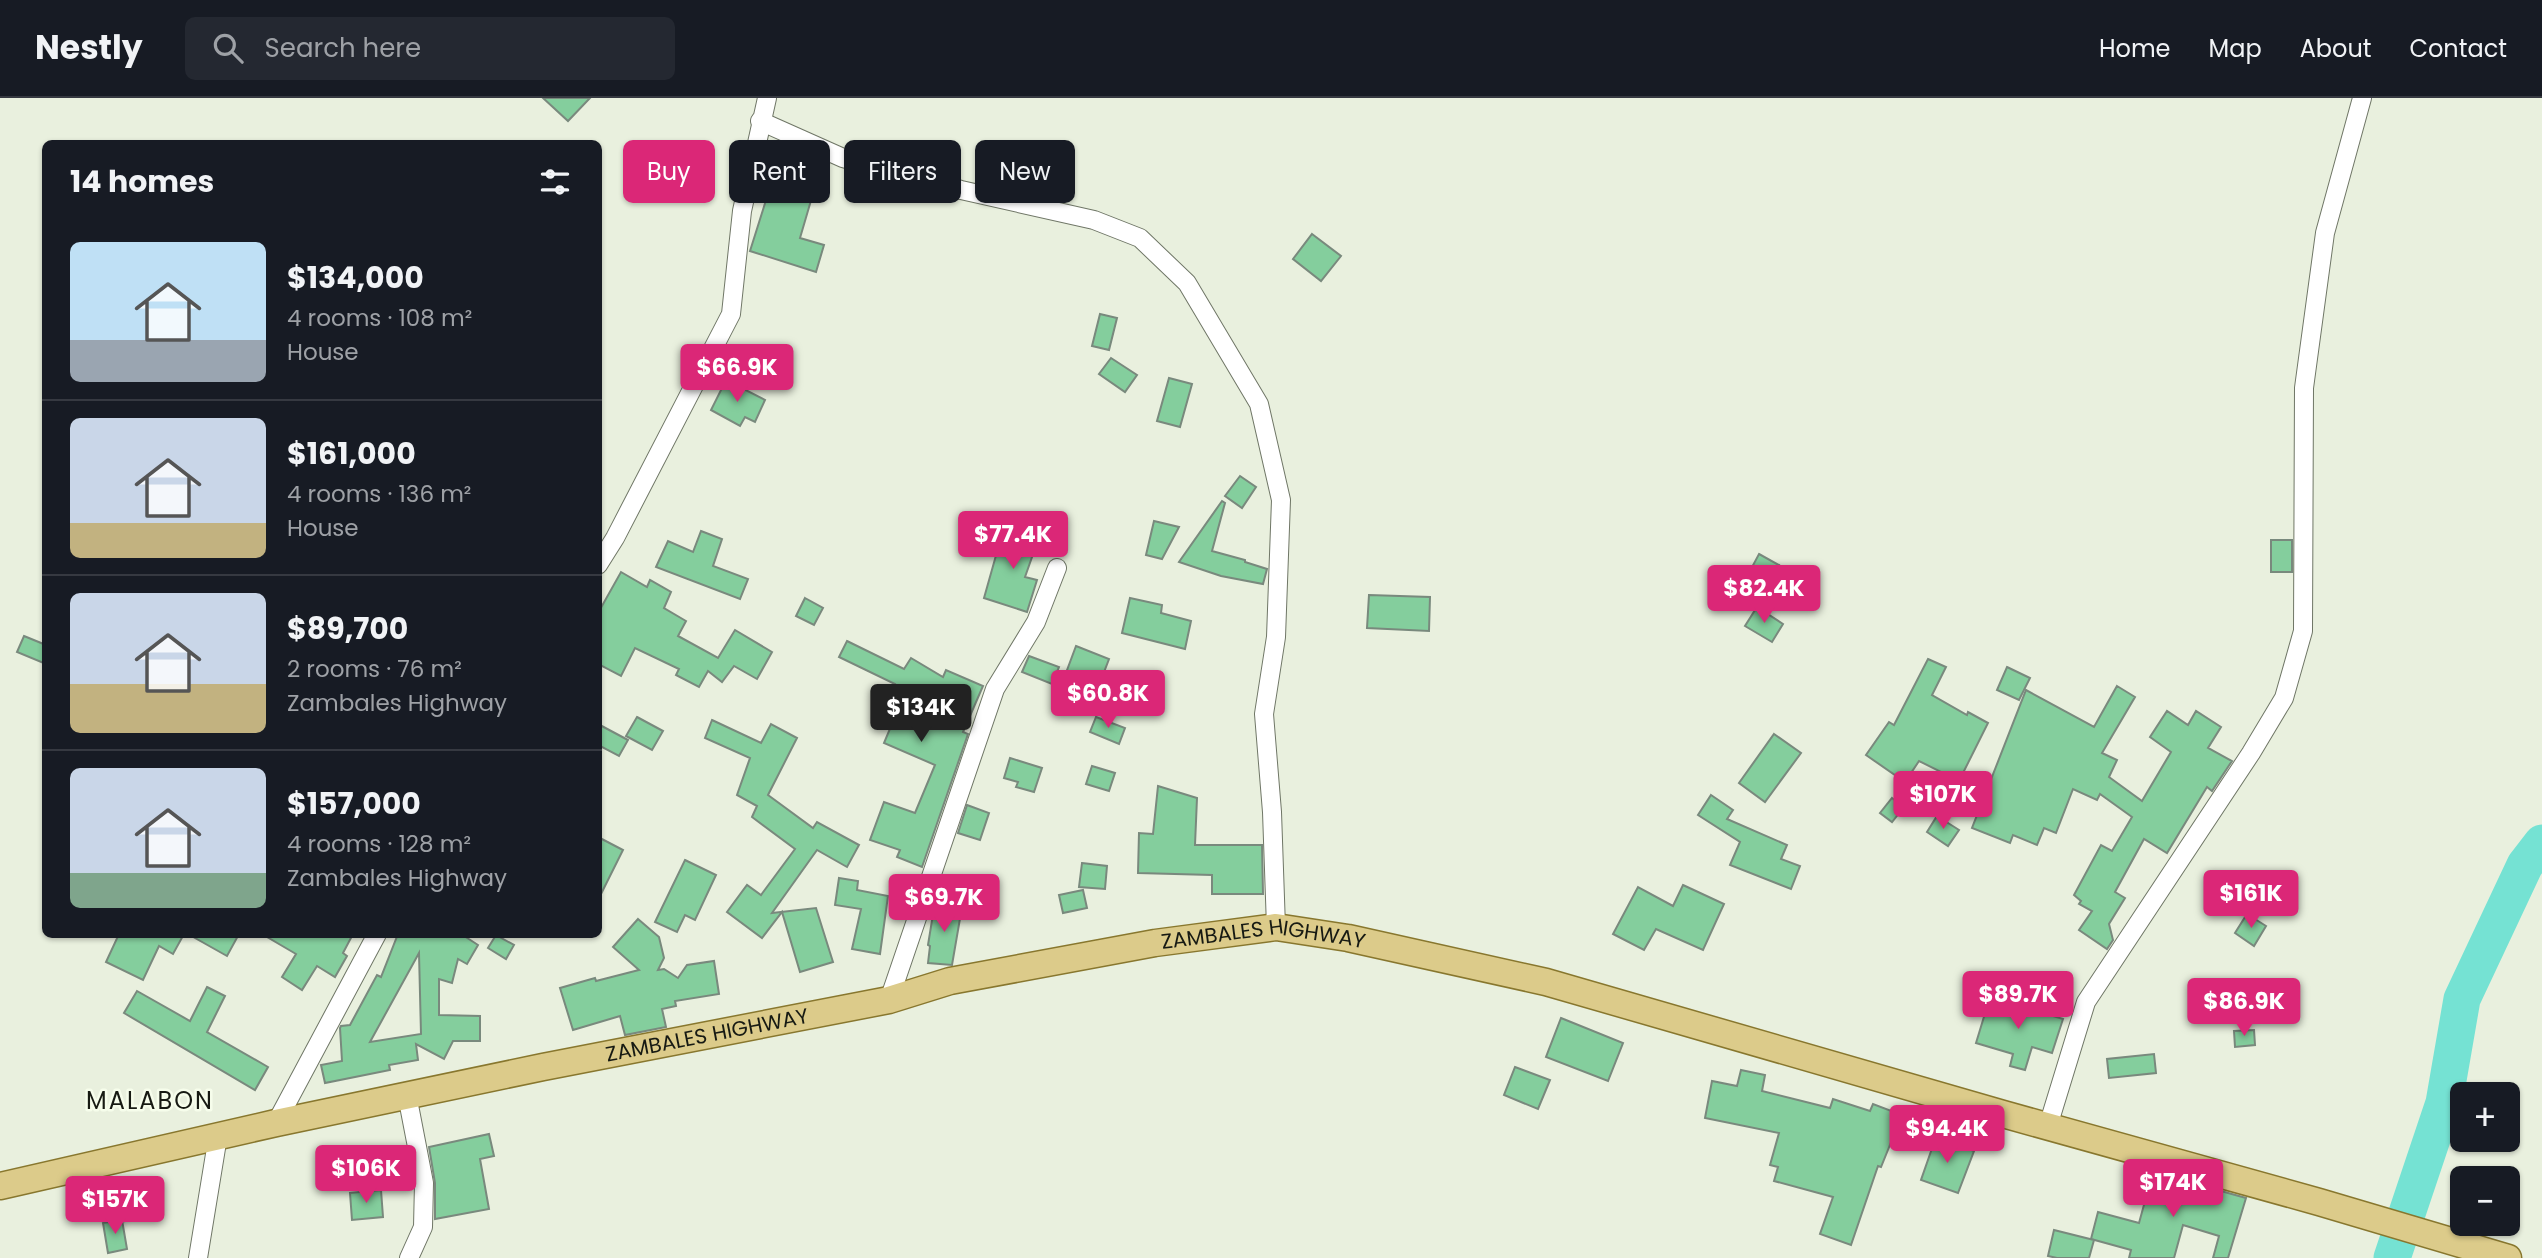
<!DOCTYPE html>
<html lang="en">
<head>
<meta charset="utf-8">
<style>
	:root { --surface:#171b24; --page:#242831; --text:#f1f3f6; --muted:#9ea1a6; --line:#363941; --accent:#db2777 }
	body { margin:0; font-family:Poppins,sans-serif; background:var(--page); color:var(--text); height:100vh; display:flex; flex-direction:column; font-size:26px; white-space:nowrap }
	* { box-sizing:border-box; margin:0 }
	p { font-size:23px; color:var(--muted) }
	.icon { flex:none; width:38px; height:38px; fill:none; stroke:currentColor; stroke-width:2; stroke-linecap:round; stroke-linejoin:round }
	.map { position:relative; flex:1; overflow:hidden }
	.side { position:absolute; left:42px; top:42px; width:560px; height:798px; display:flex; flex-direction:column; background:var(--surface); border-radius:10px; box-shadow:0 2px 5px #0004 }
	.side>* { flex:none }
	.guide { position:absolute; left:623px; top:42px; width:665px; height:63px; display:flex; gap:14px }
	.buttons { position:absolute; left:2450px; top:984px; display:grid; gap:14px }
	.buttons a { display:grid; place-items:center; width:70px; height:70px; border-radius:10px; background:var(--surface); box-shadow:0 2px 5px #0004; font-size:35px }
	.price { position:absolute; translate:-50% -60px; padding:0 16px; border-radius:7px; background:var(--accent); color:#fff; font-size:23px; line-height:46px; filter:drop-shadow(0 2px 4px #0008) }
	.price::after { content:''; position:absolute; left:50%; top:42px; width:21px; height:16px; margin-left:-10px; background:inherit; clip-path:polygon(0 0,100% 0,50% 100%) }
	.price.selected { background:#222; color:#fff }
	ul { padding:0; list-style:none }
	li { display:flex; align-items:center; gap:21px; height:175px; padding:0 28px }
	li+li { border-top:2px solid var(--line) }
	li span { display:grid; place-items:center; flex:none; width:196px; height:140px; border-radius:10px; color:#555 }
	li>.icon { margin-inline-start:auto }
	span .icon { width:84px; height:84px; fill:#fffc; stroke-width:1 }
	li b { font-size:30px }
	h2 { display:flex; justify-content:space-between; align-items:center; height:84px; padding:0 28px; font-size:30px }
	.pill { padding:0 24px; border-radius:10px; background:var(--surface); box-shadow:0 2px 5px #0004; font-size:24px; line-height:63px }
	.pill.selected { background:var(--accent); color:#fff }
	header { display:flex; align-items:center; gap:42px; box-sizing:border-box; height:98px; padding:0 35px; background:var(--surface); border-bottom:2px solid var(--line) }
	header strong { font-size:33px }
	nav { display:flex; gap:38px; margin-inline-start:auto; font-size:24px }
	.search { width:490px; height:63px; background:var(--page); display:flex; align-items:center; gap:18px; box-sizing:border-box; padding:0 24px; border-radius:10px; color:var(--muted); font-size:26px }
	.map>svg:first-child { display:block }
	.lines { fill:none; stroke-linecap:round; stroke-linejoin:round }
	.river { stroke:#75e2d3; stroke-width:37 }
	.building { fill:#84ce9d; stroke:#79897d; stroke-width:2; fill-rule:evenodd }
	.minor-casing { stroke:#6f7666; stroke-width:20 }
	.primary-casing { stroke:#88772e; stroke-width:29 }
	.minor { stroke:#fff; stroke-width:18 }
	.primary { stroke:#dccb8a; stroke-width:26 }
	.labels { text-anchor:middle; stroke-width:5; stroke-linejoin:round; paint-order:stroke }
	.street-label { font-size:21px; fill:#171a13; stroke:#f6fdeb }
	.quarter-label { font-size:24px; letter-spacing:2px; fill:#171a13; stroke:#f6fdeb }
</style>
</head>
<body>
<header>
<strong>Nestly</strong>
<div class="search"><svg class="icon" aria-label="search" viewBox="0 0 24 24"><circle cx="10" cy="10" r="6"/><path d="M15 15l6 6"/></svg>Search here</div>
<nav><a>Home</a><a>Map</a><a>About</a><a>Contact</a></nav>
</header>
<div class="map">
<svg width="2542" height="1160" viewBox="0 0 2542 1160">
	<rect width="100%" height="100%" fill="#e9f0de"/>
	<g class="lines">
		<!-- river -->
		<path class="river" d="M 2392,1160 L 2444,1005 L 2462,901 L 2525,767 L 2542,745"/>
	</g>
	<!-- building -->
	<g class="building">
		<path d="M 543,0 L 590,0 L 568,23 Z"/>
		<path d="M 777,89 L 812,99 L 800,140 L 824,147 L 816,174 L 750,153 L 767,99 L 774,101 Z"/>
		<path d="M 1312,136 L 1341,158 L 1321,183 L 1293,161 Z"/>
		<path d="M 1100,216 L 1117,220 L 1109,252 L 1092,248 Z"/>
		<path d="M 1111,260 L 1137,277 L 1125,294 L 1099,276 Z"/>
		<path d="M 1169,280 L 1192,286 L 1180,329 L 1157,323 Z"/>
		<path d="M 726,282 L 765,302 L 755,324 L 745,319 L 740,328 L 711,312 Z"/>
		<path d="M 1240,378 L 1256,389 L 1242,410 L 1225,398 Z"/>
		<path d="M 1222,403 L 1225,405 L 1212,453 L 1245,462 L 1245,464 L 1267,471 L 1263,486 L 1221,478 L 1179,464 Z"/>
		<path d="M 1154,423 L 1179,429 L 1162,461 L 1146,457 Z"/>
		<path d="M 1004,429 L 1038,442 L 1025,479 L 1037,482 L 1027,514 L 984,500 Z"/>
		<path d="M 701,433 L 722,441 L 713,468 L 748,481 L 740,501 L 656,469 L 668,443 L 693,454 Z"/>
		<rect x="2271" y="442" width="21" height="32"/>
		<path d="M 1759,456 L 1779,467 L 1770,482 L 1751,471 Z"/>
		<path d="M 621,474 L 647,489 L 650,482 L 671,494 L 664,510 L 686,523 L 678,538 L 718,560 L 735,532 L 772,554 L 757,581 L 734,568 L 722,584 L 708,573 L 699,589 L 676,577 L 679,571 L 635,550 L 621,578 L 598,566 L 598,515 Z"/>
		<path d="M 1369,497 L 1430,499 L 1429,533 L 1367,530 Z"/>
		<path d="M 805,500 L 823,510 L 814,527 L 796,518 Z"/>
		<path d="M 1130,500 L 1162,507 L 1161,515 L 1191,523 L 1185,551 L 1122,535 Z"/>
		<path d="M 1757,509 L 1783,526 L 1772,544 L 1745,528 Z"/>
		<path d="M 24,538 L 46,547 L 46,566 L 17,554 Z"/>
		<path d="M 847,543 L 904,571 L 911,560 L 943,579 L 946,572 L 983,588 L 963,634 L 968,636 L 922,769 L 897,759 L 900,752 L 870,742 L 884,704 L 915,715 L 935,667 L 884,645 L 905,595 L 894,589 L 895,586 L 839,559 Z"/>
		<path d="M 1076,548 L 1109,561 L 1096,595 L 1063,583 Z"/>
		<path d="M 1029,558 L 1059,569 L 1052,586 L 1022,574 Z"/>
		<path d="M 1928,561 L 1946,569 L 1932,597 L 1967,617 L 1968,614 L 1988,625 L 1959,683 L 1919,663 L 1905,684 L 1866,657 L 1889,624 L 1894,627 Z"/>
		<path d="M 2007,569 L 2030,580 L 2019,602 L 1997,592 Z"/>
		<path d="M 2117,588 L 2135,599 L 2102,655 L 2117,662 L 2109,679 L 2142,703 L 2171,654 L 2150,639 L 2167,613 L 2188,627 L 2196,613 L 2221,629 L 2208,650 L 2232,663 L 2212,693 L 2207,689 L 2167,755 L 2144,741 L 2115,794 L 2125,800 L 2109,826 L 2113,842 L 2107,851 L 2079,832 L 2092,813 L 2079,806 L 2081,803 L 2074,797 L 2101,747 L 2112,753 L 2132,719 L 2100,696 L 2097,702 L 2073,691 L 2056,735 L 2044,730 L 2037,747 L 2013,737 L 2010,745 L 1972,730 L 2026,592 L 2094,629 Z"/>
		<path d="M 637,619 L 663,633 L 652,652 L 626,638 Z"/>
		<path d="M 1096,619 L 1125,630 L 1119,646 L 1090,634 Z"/>
		<path d="M 712,622 L 761,645 L 771,626 L 797,640 L 768,697 L 813,730 L 817,724 L 859,747 L 847,769 L 817,752 L 772,815 L 816,810 L 833,864 L 800,874 L 782,814 L 762,840 L 727,814 L 747,787 L 761,797 L 795,751 L 752,719 L 757,708 L 737,697 L 750,660 L 705,640 Z"/>
		<path d="M 598,626 L 628,642 L 619,658 L 598,647 Z"/>
		<path d="M 1774,636 L 1801,655 L 1765,704 L 1739,685 Z"/>
		<path d="M 1010,660 L 1042,670 L 1034,694 L 1016,689 L 1018,684 L 1004,680 Z"/>
		<path d="M 1092,668 L 1115,675 L 1109,693 L 1086,686 Z"/>
		<path d="M 1158,688 L 1197,700 L 1195,747 L 1262,747 L 1263,796 L 1212,796 L 1212,777 L 1138,775 L 1139,735 L 1153,736 Z"/>
		<path d="M 1711,697 L 1733,712 L 1727,721 L 1787,747 L 1781,761 L 1800,768 L 1791,791 L 1730,767 L 1740,744 L 1698,717 Z"/>
		<path d="M 1892,700 L 1904,709 L 1892,724 L 1880,715 Z"/>
		<path d="M 967,707 L 989,715 L 980,742 L 958,735 Z"/>
		<path d="M 1937,718 L 1959,732 L 1948,748 L 1927,734 Z"/>
		<path d="M 598,739 L 623,752 L 598,802 Z"/>
		<path d="M 685,762 L 716,777 L 695,822 L 685,817 L 677,834 L 655,824 Z"/>
		<path d="M 1082,765 L 1107,768 L 1105,791 L 1079,789 Z"/>
		<path d="M 839,780 L 858,783 L 857,792 L 888,798 L 880,856 L 852,851 L 861,811 L 835,807 Z"/>
		<path d="M 1683,787 L 1724,806 L 1703,852 L 1656,831 L 1644,852 L 1613,836 L 1638,789 L 1673,808 Z"/>
		<path d="M 1083,792 L 1087,810 L 1063,815 L 1059,797 Z"/>
		<path d="M 935,804 L 962,809 L 952,867 L 928,865 L 930,848 L 928,847 Z"/>
		<path d="M 2247,816 L 2266,828 L 2254,848 L 2235,835 Z"/>
		<path d="M 638,821 L 659,839 L 664,860 L 658,872 L 664,871 L 678,880 L 687,867 L 714,863 L 719,896 L 675,903 L 676,908 L 662,911 L 666,929 L 625,937 L 620,918 L 573,932 L 560,890 L 595,880 L 596,883 L 639,872 L 613,849 Z"/>
		<path d="M 119,836 L 184,836 L 173,856 L 159,848 L 143,882 L 106,864 Z"/>
		<path d="M 188,836 L 239,836 L 227,858 Z"/>
		<path d="M 262,836 L 353,836 L 343,855 L 347,858 L 335,879 L 317,868 L 302,892 L 282,879 L 296,856 Z"/>
		<path d="M 398,836 L 461,836 L 478,847 L 467,866 L 458,861 L 452,885 L 439,881 L 439,917 L 480,918 L 480,943 L 453,943 L 444,961 L 416,946 L 418,962 L 389,967 L 390,972 L 325,985 L 321,967 L 342,963 L 340,930 L 341,928 L 350,927 L 377,877 L 381,879 ZM 419,855 L 421,936 L 370,944 Z"/>
		<path d="M 496,837 L 514,847 L 506,861 L 488,850 Z"/>
		<path d="M 207,889 L 225,898 L 207,934 L 268,969 L 255,992 L 124,915 L 137,893 L 190,923 Z"/>
		<path d="M 1990,899 L 2063,921 L 2052,955 L 2032,949 L 2025,972 L 2010,968 L 2013,956 L 1976,945 Z"/>
		<path d="M 1561,920 L 1623,945 L 1608,983 L 1546,959 Z"/>
		<path d="M 2254,932 L 2255,947 L 2235,949 L 2234,933 Z"/>
		<path d="M 2154,956 L 2156,975 L 2109,980 L 2107,961 Z"/>
		<path d="M 1515,969 L 1550,982 L 1538,1011 L 1504,997 Z"/>
		<path d="M 1741,972 L 1765,977 L 1762,993 L 1830,1010 L 1833,1001 L 1870,1013 L 1873,1006 L 1902,1017 L 1881,1069 L 1878,1068 L 1851,1147 L 1820,1136 L 1833,1099 L 1774,1083 L 1778,1069 L 1770,1067 L 1779,1035 L 1705,1020 L 1712,983 L 1737,988 Z"/>
		<path d="M 489,1036 L 494,1058 L 480,1061 L 489,1111 L 435,1121 L 435,1085 L 429,1049 Z"/>
		<path d="M 1936,1039 L 1974,1053 L 1958,1095 L 1921,1082 Z"/>
		<path d="M 2153,1074 L 2246,1100 L 2228,1160 L 2213,1160 L 2219,1138 L 2183,1127 L 2174,1160 L 2129,1160 L 2131,1152 L 2091,1141 L 2098,1114 L 2139,1125 Z"/>
		<path d="M 142,1088 L 146,1120 L 125,1123 L 120,1091 Z"/>
		<path d="M 381,1092 L 383,1119 L 352,1122 L 350,1095 Z"/>
		<path d="M 122,1122 L 127,1151 L 108,1155 L 103,1125 Z"/>
		<path d="M 2054,1132 L 2094,1142 L 2089,1160 L 2057,1160 L 2048,1158 Z"/>
	</g>
	<g class="lines">
		<defs>
			<g id="minor">
				<path d="M 760,23 L 843,60 L 961,92 L 1094,122 L 1140,140 L 1187,185 L 1259,306 L 1281,402 L 1276,539 L 1264,616 L 1272,714 L 1276,829"/>
				<path d="M 598,467 L 615,440 L 731,216 L 742,113 L 767,0"/>
				<path d="M 889,902 L 995,591 L 1036,524 L 1057,470"/>
				<path d="M 407,997 L 424,1085 L 423,1129 L 409,1160"/>
				<path d="M 276,1025 L 377,836"/>
				<path d="M 2048,1028 L 2086,904 L 2251,655 L 2284,600 L 2303,533 L 2304,290 L 2325,135 L 2362,0"/>
				<path d="M 198,1160 L 218,1038"/>
			</g>
			<g id="primary">
				<path id="s1" d="M 0,1088 L 276,1025 L 543,969 L 889,902 L 950,883 L 1155,845 L 1276,829 L 1348,840 L 1546,884 L 2003,1016 L 2319,1104 L 2508,1160"/>
			</g>
		</defs>
		<!-- minor casing -->
		<use href="#minor" class="minor-casing"/>
		<!-- primary casing -->
		<use href="#primary" class="primary-casing"/>
		<!-- minor -->
		<use href="#minor" class="minor"/>
		<!-- primary -->
		<use href="#primary" class="primary"/>
	</g>
	<g class="labels">
		<!-- street labels -->
		<g class="street-label">
			<text dy="7" stroke="none"><textPath href="#s1" startOffset="1290">ZAMBALES HIGHWAY</textPath></text>
			<text dy="7" stroke="none"><textPath href="#s1" startOffset="723">ZAMBALES HIGHWAY</textPath></text>
		</g>
		<!-- quarter labels -->
		<g class="quarter-label">
			<text x="150" y="1011">MALABON</text>
		</g>
	</g>
</svg>
<div class="buttons">
<a>+</a>
<a>−</a>
</div>
<b class="price" style="left:737px;top:306px">$66.9K</b>
<b class="price" style="left:1013px;top:473px">$77.4K</b>
<b class="price" style="left:1764px;top:527px">$82.4K</b>
<b class="price" style="left:1108px;top:632px">$60.8K</b>
<b class="price selected" style="left:921px;top:646px">$134K</b>
<b class="price" style="left:1943px;top:733px">$107K</b>
<b class="price" style="left:2251px;top:832px">$161K</b>
<b class="price" style="left:944px;top:836px">$69.7K</b>
<b class="price" style="left:2018px;top:933px">$89.7K</b>
<b class="price" style="left:2244px;top:940px">$86.9K</b>
<b class="price" style="left:1947px;top:1067px">$94.4K</b>
<b class="price" style="left:366px;top:1107px">$106K</b>
<b class="price" style="left:2173px;top:1121px">$174K</b>
<b class="price" style="left:115px;top:1138px">$157K</b>
<div class="guide">
<a class="pill selected">Buy</a>
<a class="pill">Rent</a>
<a class="pill">Filters</a>
<a class="pill">New</a>
</div>
<section class="side">
<h2>14 homes<svg class="icon" aria-label="filters" viewBox="0 0 24 24"><path d="M4 7h16M4 17h16"/><circle cx="9" cy="7" r="2"/><circle cx="15" cy="17" r="2"/></svg></h2>
<ul>
<li><span style="background:linear-gradient(#bfe0f5 70%,#9aa5b1 0)"><svg class="icon" aria-label="home" viewBox="0 0 24 24"><path d="M3 11l9-7 9 7M6 9v11h12V9"/></svg></span><div><b>$134,000</b><p>4 rooms · 108 m²</p><p>House</p></div></li>
<li><span style="background:linear-gradient(#c9d6e8 75%,#c2b280 0)"><svg class="icon" aria-label="home" viewBox="0 0 24 24"><path d="M3 11l9-7 9 7M6 9v11h12V9"/></svg></span><div><b>$161,000</b><p>4 rooms · 136 m²</p><p>House</p></div></li>
<li><span style="background:linear-gradient(#c9d6e8 65%,#c2b280 0)"><svg class="icon" aria-label="home" viewBox="0 0 24 24"><path d="M3 11l9-7 9 7M6 9v11h12V9"/></svg></span><div><b>$89,700</b><p>2 rooms · 76 m²</p><p>Zambales Highway</p></div></li>
<li><span style="background:linear-gradient(#c9d6e8 75%,#7fa58c 0)"><svg class="icon" aria-label="home" viewBox="0 0 24 24"><path d="M3 11l9-7 9 7M6 9v11h12V9"/></svg></span><div><b>$157,000</b><p>4 rooms · 128 m²</p><p>Zambales Highway</p></div></li>
</ul>
</section>
</div>
</body>
</html>
